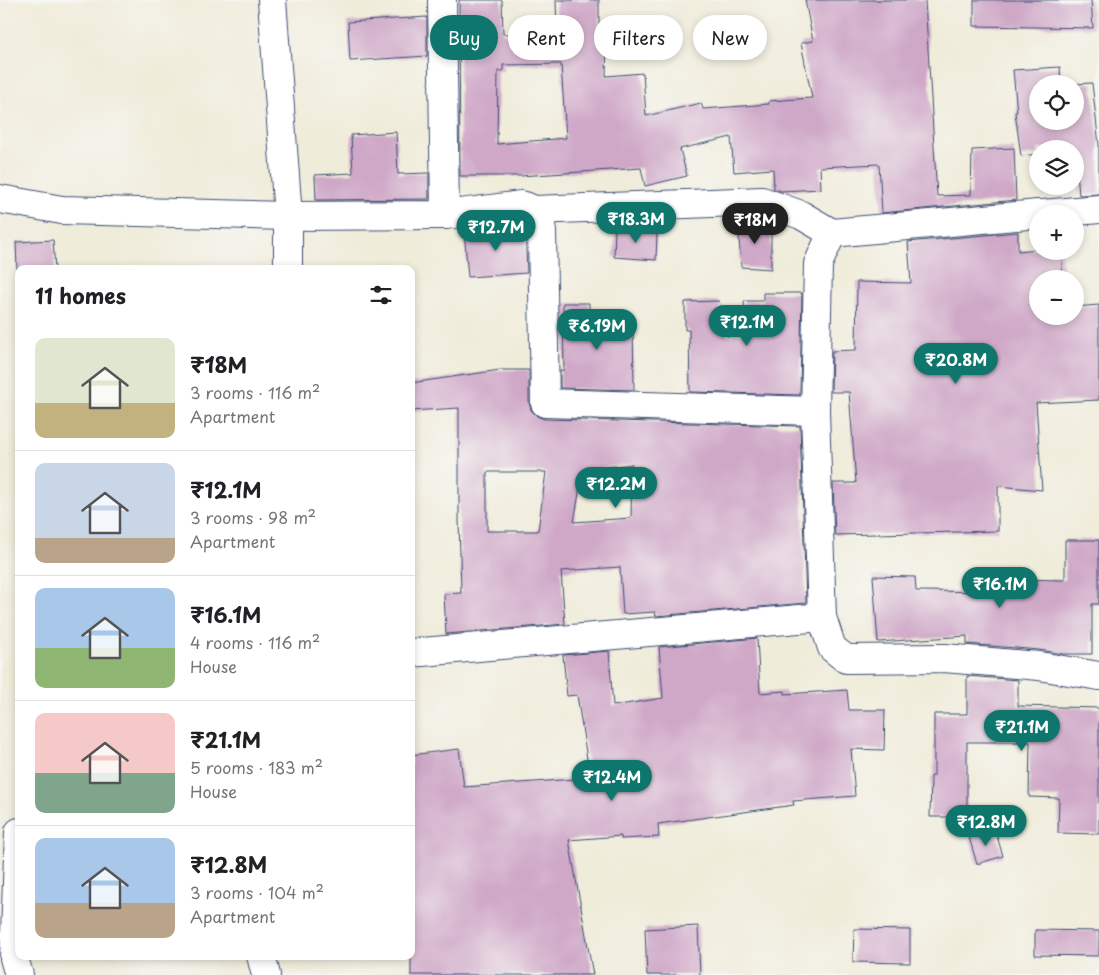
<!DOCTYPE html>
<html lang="en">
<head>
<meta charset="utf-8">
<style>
	:root { --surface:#fff; --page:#f6f6f6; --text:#202124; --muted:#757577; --line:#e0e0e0; --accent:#0f766e }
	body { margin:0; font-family:"Playpen Sans",sans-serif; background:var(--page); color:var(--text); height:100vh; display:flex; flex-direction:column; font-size:19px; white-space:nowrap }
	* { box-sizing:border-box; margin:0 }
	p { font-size:16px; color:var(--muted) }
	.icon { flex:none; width:28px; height:28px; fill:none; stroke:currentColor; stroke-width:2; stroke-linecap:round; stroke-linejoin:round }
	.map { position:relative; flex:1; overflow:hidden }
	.details { position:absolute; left:15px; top:265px; width:400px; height:695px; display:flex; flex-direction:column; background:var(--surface); border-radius:10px; box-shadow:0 2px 8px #0003 }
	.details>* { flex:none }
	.guide { position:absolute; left:430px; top:15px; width:475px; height:45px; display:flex; gap:10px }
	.tools { position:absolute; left:1029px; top:75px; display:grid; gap:10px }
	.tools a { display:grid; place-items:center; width:55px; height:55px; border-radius:50%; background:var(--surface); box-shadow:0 2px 8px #0003; font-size:25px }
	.price { position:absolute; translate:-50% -42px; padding:0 11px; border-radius:18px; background:var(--accent); color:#fff; font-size:16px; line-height:32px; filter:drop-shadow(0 1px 2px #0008) }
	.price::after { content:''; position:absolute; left:50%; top:30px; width:15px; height:11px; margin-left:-8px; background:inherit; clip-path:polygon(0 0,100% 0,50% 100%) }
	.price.current { background:#222; color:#fff }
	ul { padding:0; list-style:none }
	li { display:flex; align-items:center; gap:15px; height:125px; padding:0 20px }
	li+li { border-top:1px solid var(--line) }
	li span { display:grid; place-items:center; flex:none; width:140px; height:100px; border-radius:10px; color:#555 }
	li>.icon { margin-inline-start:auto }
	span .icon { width:60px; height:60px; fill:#fffc; stroke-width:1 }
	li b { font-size:21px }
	h2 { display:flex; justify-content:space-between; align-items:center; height:60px; padding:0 20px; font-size:21px }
	.tag { padding:0 18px; border-radius:22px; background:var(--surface); box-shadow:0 2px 8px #0003; font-size:18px; line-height:45px }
	.tag.current { background:var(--accent); color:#fff }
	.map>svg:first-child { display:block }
	.building { fill:#cfa8c8; fill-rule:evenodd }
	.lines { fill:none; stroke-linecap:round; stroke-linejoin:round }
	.minor-casing { stroke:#3b4b71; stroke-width:30 }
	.minor { stroke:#fff; stroke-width:28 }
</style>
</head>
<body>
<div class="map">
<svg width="1099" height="975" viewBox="0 0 1099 975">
	<rect width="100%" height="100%" fill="#f6f6f2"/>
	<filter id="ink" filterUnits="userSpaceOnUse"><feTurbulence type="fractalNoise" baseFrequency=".02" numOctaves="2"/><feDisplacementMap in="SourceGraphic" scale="10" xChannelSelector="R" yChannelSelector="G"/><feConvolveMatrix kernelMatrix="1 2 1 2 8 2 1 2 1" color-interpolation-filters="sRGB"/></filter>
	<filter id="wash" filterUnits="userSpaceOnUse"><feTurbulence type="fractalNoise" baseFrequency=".0096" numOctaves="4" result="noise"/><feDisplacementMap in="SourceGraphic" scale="20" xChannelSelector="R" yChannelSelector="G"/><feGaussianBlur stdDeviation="1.12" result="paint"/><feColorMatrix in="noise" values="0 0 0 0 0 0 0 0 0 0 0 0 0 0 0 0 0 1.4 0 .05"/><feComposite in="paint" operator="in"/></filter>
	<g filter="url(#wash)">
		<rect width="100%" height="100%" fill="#f0ecda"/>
		<g id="blocks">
			<!-- building -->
			<g class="building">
				<path d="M 459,0 L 502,0 L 503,34 L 557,34 L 556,0 L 599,0 L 599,37 L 607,37 L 606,76 L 643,73 L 646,116 L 701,103 L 703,109 L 769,104 L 769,101 L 812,98 L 801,43 L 813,41 L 805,0 L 925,0 L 937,196 L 971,195 L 972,150 L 1014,148 L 1016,200 L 882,213 L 879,164 L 820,167 L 821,189 L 781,191 L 774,189 L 773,169 L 734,172 L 731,137 L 680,149 L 687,176 L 645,186 L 641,168 L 520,176 L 460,176 ZM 561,64 L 566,138 L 497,144 L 498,71 L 503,71 L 503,65 Z"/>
				<path d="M 974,0 L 1091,0 L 1093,28 L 974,26 Z"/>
				<path d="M 427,17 L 427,56 L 350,61 L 348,22 Z"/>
				<path d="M 1060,67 L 1061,84 L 1038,84 L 1038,121 L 1075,121 L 1075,84 L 1092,83 L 1099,145 L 1099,194 L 1079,195 L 1075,149 L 1038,149 L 1038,154 L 1021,156 L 1015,112 L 1017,112 L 1013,70 Z"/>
				<path d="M 396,132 L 398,174 L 429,173 L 429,199 L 316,200 L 315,175 L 353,173 L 351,135 Z"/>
				<path d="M 738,222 L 771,222 L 771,269 L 741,267 Z"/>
				<path d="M 525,226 L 527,273 L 468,277 L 464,231 Z"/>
				<path d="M 615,229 L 657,232 L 656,260 L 614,257 Z"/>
				<path d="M 1018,232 L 1018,251 L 1038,249 L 1038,251 L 1061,251 L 1063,279 L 1038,279 L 1038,316 L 1075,316 L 1075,307 L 1099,305 L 1099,400 L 1036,403 L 1042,490 L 998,486 L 998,531 L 835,535 L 833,483 L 856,483 L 849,392 L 831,392 L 832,351 L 856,350 L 857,282 L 911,283 L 908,242 Z"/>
				<path d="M 53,240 L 55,269 L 17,269 L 16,242 Z"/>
				<path d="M 763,293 L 802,293 L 800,395 L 690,392 L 689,330 L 685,330 L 685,302 L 719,301 L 727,336 L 746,333 L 744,301 L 763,301 Z"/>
				<path d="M 563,303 L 589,303 L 589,319 L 633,319 L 634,390 L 560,388 L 560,370 L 564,370 Z"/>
				<path d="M 500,370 L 529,370 L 529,403 L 531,410 L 537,416 L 544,419 L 800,426 L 806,603 L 656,616 L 655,612 L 623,614 L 620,567 L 561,571 L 565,624 L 446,634 L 444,594 L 461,593 L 459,519 L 459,408 L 411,411 L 411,383 ZM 632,464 L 631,518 L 574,522 L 583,470 ZM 487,472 L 546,472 L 538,531 L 487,531 Z"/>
				<path d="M 1065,540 L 1099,540 L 1099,604 L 1092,604 L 1092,654 L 1063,654 L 1040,650 L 967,644 L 967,636 L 878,642 L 873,576 L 915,577 L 916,591 L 1008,592 L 1008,579 L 1065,580 Z"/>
				<path d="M 757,638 L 760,693 L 785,691 L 785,694 L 847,690 L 849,710 L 885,710 L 884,750 L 851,749 L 855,796 L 793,801 L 794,805 L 658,824 L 659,837 L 621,839 L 621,836 L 569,840 L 593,975 L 411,975 L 411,755 L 459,749 L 464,787 L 590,778 L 577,695 L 567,696 L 563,655 L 609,651 L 613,706 L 663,698 L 659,647 Z"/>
				<path d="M 967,676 L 1018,680 L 1018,706 L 1099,708 L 1099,834 L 1058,833 L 1059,798 L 1029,797 L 1030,742 L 967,742 L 967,817 L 930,817 L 931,776 L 934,776 L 934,714 L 967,714 Z"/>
				<path d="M 995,830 L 1003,856 L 977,864 L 969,837 Z"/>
				<path d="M 698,926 L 700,975 L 647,975 L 645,929 Z"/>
				<path d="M 854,929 L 910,930 L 910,963 L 853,962 Z"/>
				<path d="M 1035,930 L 1099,931 L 1099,956 L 1035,955 Z"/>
			</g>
		</g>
	</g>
	<g filter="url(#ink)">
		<use href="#blocks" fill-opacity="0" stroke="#3b4b71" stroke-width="1"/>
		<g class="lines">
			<defs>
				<g id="minor">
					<path d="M 272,0 L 288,216 L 288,269"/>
					<path d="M 442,0 L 445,215"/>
					<path d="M 0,199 L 62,210 L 288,216 L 445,215 L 521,205 C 536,208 541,217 542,232 L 545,403 L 815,411"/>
					<path d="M 534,210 L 762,201 L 801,215 L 832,233"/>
					<path d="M 1038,214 L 832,233 L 818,264 L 815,411 L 822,617 L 832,648 L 846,659 L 944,658 L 1039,666 L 1099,676"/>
					<path d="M 1043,214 L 1099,209"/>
					<path d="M 411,653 L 822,617"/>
					<path d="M 19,832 L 14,958 L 19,975"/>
					<path d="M 261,956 L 266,975"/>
				</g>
			</defs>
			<!-- minor casing -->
			<use href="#minor" class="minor-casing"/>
			<!-- minor -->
			<use href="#minor" class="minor"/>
		</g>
	</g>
</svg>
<div class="tools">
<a><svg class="icon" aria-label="locate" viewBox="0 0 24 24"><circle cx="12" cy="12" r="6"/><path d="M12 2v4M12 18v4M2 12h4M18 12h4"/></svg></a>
<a><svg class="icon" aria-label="layers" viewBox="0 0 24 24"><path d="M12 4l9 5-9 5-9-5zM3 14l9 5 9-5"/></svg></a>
<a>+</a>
<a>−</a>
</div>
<b class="price" style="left:636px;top:244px">₹18.3M</b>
<b class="price current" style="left:755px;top:245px">₹18M</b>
<b class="price" style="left:496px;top:252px">₹12.7M</b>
<b class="price" style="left:747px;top:347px">₹12.1M</b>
<b class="price" style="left:597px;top:351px">₹6.19M</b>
<b class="price" style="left:956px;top:385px">₹20.8M</b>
<b class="price" style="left:616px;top:509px">₹12.2M</b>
<b class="price" style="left:1000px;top:609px">₹16.1M</b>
<b class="price" style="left:1022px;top:752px">₹21.1M</b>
<b class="price" style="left:612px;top:802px">₹12.4M</b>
<b class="price" style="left:986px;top:847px">₹12.8M</b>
<div class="guide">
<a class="tag current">Buy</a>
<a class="tag">Rent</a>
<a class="tag">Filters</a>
<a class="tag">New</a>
</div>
<section class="details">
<h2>11 homes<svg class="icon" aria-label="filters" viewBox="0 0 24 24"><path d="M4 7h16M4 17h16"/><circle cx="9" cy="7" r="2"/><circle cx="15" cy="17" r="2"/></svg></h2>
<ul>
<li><span style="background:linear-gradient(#dfe7d0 65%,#c2b280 0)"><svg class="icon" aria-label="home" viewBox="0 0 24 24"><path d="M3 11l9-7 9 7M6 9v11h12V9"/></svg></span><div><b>₹18M</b><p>3 rooms · 116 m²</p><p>Apartment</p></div></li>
<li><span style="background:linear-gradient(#c9d6e8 75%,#b9a48a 0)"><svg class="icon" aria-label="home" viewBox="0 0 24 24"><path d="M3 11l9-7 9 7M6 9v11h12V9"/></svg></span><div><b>₹12.1M</b><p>3 rooms · 98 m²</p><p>Apartment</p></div></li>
<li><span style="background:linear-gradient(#a9c7e8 60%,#8fb573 0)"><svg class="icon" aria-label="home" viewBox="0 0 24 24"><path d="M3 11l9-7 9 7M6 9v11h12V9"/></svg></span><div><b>₹16.1M</b><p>4 rooms · 116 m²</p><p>House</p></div></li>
<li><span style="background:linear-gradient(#f6c9c9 60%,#7fa58c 0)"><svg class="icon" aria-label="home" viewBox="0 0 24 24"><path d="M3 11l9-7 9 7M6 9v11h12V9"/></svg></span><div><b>₹21.1M</b><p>5 rooms · 183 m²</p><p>House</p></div></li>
<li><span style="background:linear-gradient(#a9c7e8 65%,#b9a48a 0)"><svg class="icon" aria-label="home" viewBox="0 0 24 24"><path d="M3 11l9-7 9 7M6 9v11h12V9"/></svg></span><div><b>₹12.8M</b><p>3 rooms · 104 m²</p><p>Apartment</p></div></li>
</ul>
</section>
</div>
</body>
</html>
